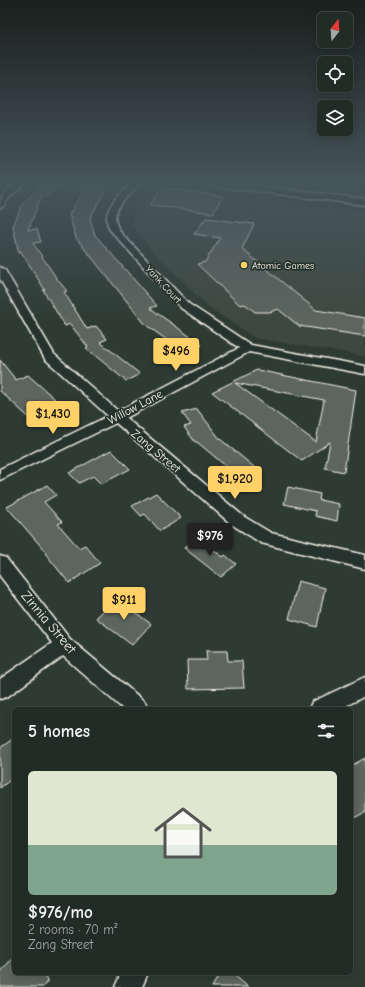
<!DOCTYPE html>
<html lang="en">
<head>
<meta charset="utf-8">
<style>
	:root { --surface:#222c27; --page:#2e3833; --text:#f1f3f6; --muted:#a2a7a7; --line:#3f4844; --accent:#ffd166 }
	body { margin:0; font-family:"Comic Neue",sans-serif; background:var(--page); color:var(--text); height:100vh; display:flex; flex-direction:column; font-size:15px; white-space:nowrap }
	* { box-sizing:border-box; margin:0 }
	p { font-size:13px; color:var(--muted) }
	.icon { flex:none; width:22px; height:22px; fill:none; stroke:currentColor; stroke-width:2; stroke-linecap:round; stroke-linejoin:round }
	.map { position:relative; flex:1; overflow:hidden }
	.details { position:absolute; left:12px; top:707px; width:341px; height:268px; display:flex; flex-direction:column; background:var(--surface); border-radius:6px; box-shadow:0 2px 10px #0003,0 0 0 1px var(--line) }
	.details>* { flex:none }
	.needle { width:26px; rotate:17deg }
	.fabs { position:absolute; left:317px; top:12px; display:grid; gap:8px }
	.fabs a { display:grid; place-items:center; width:36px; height:36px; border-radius:6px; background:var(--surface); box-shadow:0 2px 10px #0003,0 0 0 1px var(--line); font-size:20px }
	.price { position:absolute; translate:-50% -34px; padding:0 9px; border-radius:4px; background:var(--accent); color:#111; font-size:13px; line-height:26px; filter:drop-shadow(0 1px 2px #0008) }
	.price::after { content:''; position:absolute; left:50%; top:24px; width:12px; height:9px; margin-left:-6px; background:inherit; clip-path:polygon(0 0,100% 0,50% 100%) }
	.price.selected { background:#222; color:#fff }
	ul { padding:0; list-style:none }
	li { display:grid; align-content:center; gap:8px; height:212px; padding:0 16px }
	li+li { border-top:1px solid var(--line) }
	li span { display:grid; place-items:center; height:124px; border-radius:6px; color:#555 }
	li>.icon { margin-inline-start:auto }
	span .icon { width:72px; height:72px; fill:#fffc; stroke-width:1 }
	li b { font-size:17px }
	h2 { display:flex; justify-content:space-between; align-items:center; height:48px; padding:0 16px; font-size:17px }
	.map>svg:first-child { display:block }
	.built { fill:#3c4841 }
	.building { fill:#5c655e; stroke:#f4f1e8; fill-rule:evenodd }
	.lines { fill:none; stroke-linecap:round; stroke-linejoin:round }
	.minor-casing { stroke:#f4f1e8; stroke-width:3 }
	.tertiary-casing { stroke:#f4f1e8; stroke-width:3 }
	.minor { fill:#26332d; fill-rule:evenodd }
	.tertiary { fill:#26332d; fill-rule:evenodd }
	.poi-dot { fill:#ffd166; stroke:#26332d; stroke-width:1.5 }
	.labels { text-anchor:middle; stroke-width:3.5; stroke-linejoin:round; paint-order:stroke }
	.far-poi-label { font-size:10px; fill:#f4f1e8; stroke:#26332d; text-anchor:start }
	.far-street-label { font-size:10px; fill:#f4f1e8; stroke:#26332d }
	.street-label { font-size:12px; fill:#f4f1e8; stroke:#26332d }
	.near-street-label { font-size:14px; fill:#f4f1e8; stroke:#26332d }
</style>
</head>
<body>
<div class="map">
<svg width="365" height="987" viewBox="0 0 365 987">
	<rect width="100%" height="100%" fill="#2e3b34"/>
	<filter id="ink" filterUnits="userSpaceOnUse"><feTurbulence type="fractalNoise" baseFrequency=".025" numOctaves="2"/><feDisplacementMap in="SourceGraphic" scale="8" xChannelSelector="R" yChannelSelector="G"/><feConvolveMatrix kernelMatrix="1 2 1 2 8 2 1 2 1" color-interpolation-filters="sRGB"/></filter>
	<g filter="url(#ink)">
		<!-- built -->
		<g class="built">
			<path d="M 80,183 L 128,183 L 115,198 L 69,193 Z"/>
			<path d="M 149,185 L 365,212 L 365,356 L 255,338 L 208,307 L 149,247 L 131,224 L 136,200 Z"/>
		</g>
		<!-- building -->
		<g class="building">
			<path d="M 44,183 L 60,183 L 46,197 L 41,197 L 28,230 L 37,229 L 41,242 L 33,243 L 57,279 L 67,291 L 64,292 L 87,329 L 96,326 L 107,339 L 100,342 L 140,374 L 126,381 L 86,348 L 88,347 L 70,324 L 65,326 L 43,290 L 45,290 L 20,250 L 19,254 L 13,226 L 23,203 Z"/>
			<path d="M 87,186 L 107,188 L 90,218 L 95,235 L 157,306 L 150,308 L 202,345 L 185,353 L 146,325 L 76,238 L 69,214 Z"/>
			<path d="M 162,188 L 223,196 L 213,213 L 150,205 Z"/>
			<path d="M 206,218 L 254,224 L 242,249 L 316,310 L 365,318 L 365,336 L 299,326 L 278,309 L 270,312 L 255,312 L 245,304 L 240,305 L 197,264 L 205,262 L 220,238 L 194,234 Z"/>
			<path d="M 0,360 L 16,380 L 28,375 L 55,399 L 41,406 L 52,416 L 36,424 L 0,391 Z"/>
			<path d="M 257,370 L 356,390 L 344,472 L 325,468 L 330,442 L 302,461 L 212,392 ZM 235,383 L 324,400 L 316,442 Z"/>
			<path d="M 197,409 L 220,439 L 259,471 L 240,482 L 230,474 L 233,472 L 197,442 L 195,442 L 184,427 L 191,425 L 182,413 Z"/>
			<path d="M 111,450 L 130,469 L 101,484 L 93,476 L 79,483 L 69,473 Z"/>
			<path d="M 47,485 L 56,495 L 44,502 L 62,522 L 58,524 L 79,548 L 85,545 L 100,563 L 69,583 L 45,553 L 46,552 L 7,507 Z"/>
			<path d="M 288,487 L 320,494 L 319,500 L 339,504 L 337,521 L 315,516 L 316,511 L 284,504 Z"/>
			<path d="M 156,493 L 181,518 L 160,531 L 145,514 L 141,516 L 132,506 Z"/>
			<path d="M 197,537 L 223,557 L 225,555 L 236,564 L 221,577 L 184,548 Z"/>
			<path d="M 298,581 L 325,588 L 317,627 L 289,619 Z"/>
			<path d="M 116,598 L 151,624 L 132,645 L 96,618 Z"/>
			<path d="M 206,651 L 227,651 L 228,661 L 242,661 L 244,688 L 188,689 L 187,660 L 207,660 Z"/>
			<path d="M 14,738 L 14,777 L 0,788 L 0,748 Z"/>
			<path d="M 365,758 L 365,812 L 351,820 L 351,766 Z"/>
			<path d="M 14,956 L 14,973 L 42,973 L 48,980 L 43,987 L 0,987 L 0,973 Z"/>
			<path d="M 220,973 L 232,973 L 248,987 L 212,987 Z"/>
		</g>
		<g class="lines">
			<defs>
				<g id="minor">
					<path d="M 17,183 L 26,183 L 10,197 L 3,207 L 0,208 C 0,194 8,190 17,183 Z"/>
					<path d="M 132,183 L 140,183 C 127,200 104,211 122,234 L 189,304 L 251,345 L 365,366 L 365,374 L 249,352 L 126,418 L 243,516 L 271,533 L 365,555 L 365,569 L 261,543 L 231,524 L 116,423 L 0,480 L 0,469 L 108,416 L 45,359 L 0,279 L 0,267 L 5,270 L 54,354 L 118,411 L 239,348 L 181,308 L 110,230 C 99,210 119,196 132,183 Z"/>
					<path d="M 0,556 L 6,558 L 70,639 L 145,702 L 148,709 L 123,709 L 63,656 L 7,697 L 0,699 L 0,679 L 52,643 L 0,576 Z"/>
					<path d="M 365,677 L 365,696 L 340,709 L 309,709 L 312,702 Z"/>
					<path d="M 121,973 L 148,973 L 142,987 L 115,987 Z"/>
				</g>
				<path id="tertiary" d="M 207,183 L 234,183 L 365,199 L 365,205 L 212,186 Z"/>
			</defs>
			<!-- minor casing -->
			<use href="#minor" class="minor-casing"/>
			<!-- tertiary casing -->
			<use href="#tertiary" class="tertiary-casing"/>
			<!-- minor -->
			<use href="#minor" class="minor"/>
			<!-- tertiary -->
			<use href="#tertiary" class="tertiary"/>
		</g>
	</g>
	<!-- sky -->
	<linearGradient id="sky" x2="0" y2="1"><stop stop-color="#19201d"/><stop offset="0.57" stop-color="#46555c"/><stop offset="1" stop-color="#46555c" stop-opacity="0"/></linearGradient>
	<rect width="365" height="321" fill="url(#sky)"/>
	<!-- markers -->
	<circle class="poi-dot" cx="244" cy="265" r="4"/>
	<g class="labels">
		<!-- far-poi labels -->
		<g class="far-poi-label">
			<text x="252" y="269">Atomic Games</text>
		</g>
		<!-- far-street labels -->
		<g class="far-street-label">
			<text transform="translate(164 284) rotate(47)" y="4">Yank Court</text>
		</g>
		<!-- street labels -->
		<g class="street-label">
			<text transform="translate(135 407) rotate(-28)" y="4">Willow Lane</text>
			<text transform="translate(156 451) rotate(40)" y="4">Zang Street</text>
		</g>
		<!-- near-street labels -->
		<g class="near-street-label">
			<text transform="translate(49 622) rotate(50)" y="5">Zinnia Street</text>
		</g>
	</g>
</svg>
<div class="fabs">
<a><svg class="needle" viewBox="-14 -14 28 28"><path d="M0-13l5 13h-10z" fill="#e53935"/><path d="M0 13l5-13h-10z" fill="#a2a7a7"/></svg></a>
<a><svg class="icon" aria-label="locate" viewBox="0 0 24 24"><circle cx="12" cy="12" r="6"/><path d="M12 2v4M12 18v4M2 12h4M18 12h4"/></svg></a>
<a><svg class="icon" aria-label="layers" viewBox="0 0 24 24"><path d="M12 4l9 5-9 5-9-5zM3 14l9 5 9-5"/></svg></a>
</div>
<b class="price" style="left:176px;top:372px">$496</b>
<b class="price" style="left:53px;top:435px">$1,430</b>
<b class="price" style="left:235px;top:500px">$1,920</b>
<b class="price selected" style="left:210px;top:557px">$976</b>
<b class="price" style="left:124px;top:621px">$911</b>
<section class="details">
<h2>5 homes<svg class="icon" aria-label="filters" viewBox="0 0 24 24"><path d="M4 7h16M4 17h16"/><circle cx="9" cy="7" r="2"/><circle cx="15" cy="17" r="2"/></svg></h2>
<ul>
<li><span style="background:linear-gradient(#dfe7d0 60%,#7fa58c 0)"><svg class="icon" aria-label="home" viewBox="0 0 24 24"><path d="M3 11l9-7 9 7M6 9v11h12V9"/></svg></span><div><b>$976/mo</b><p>2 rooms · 70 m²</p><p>Zang Street</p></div></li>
</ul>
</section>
</div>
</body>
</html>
